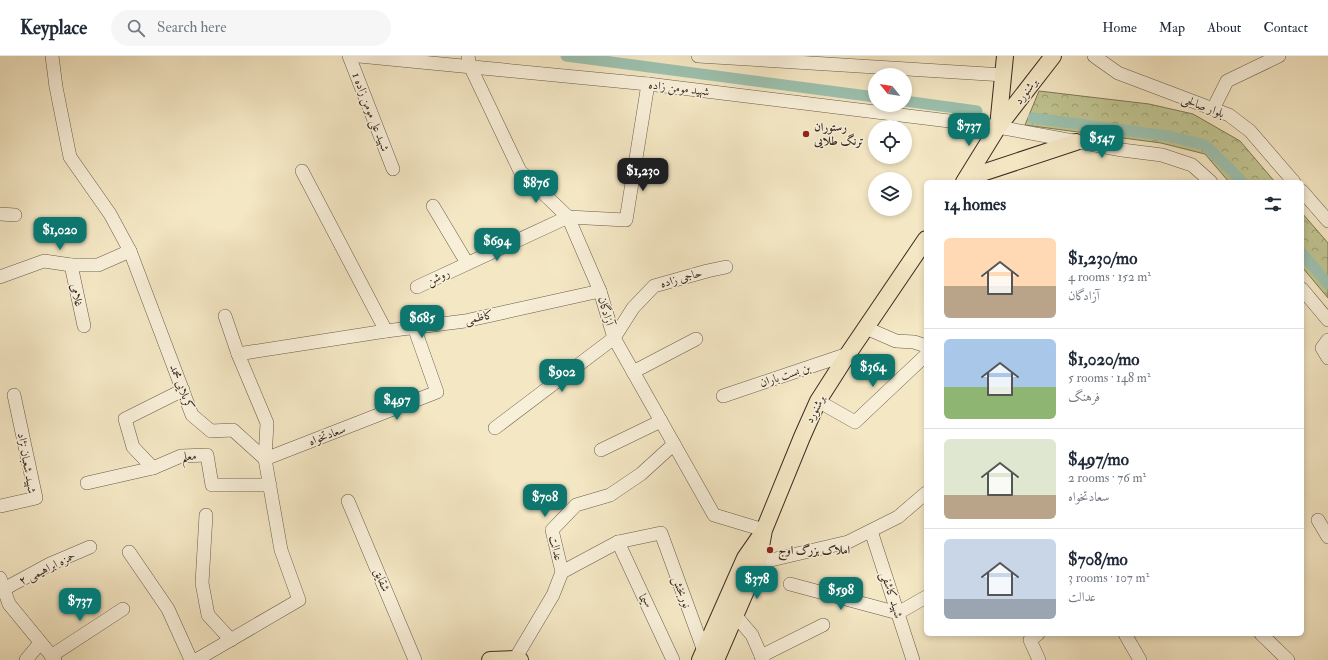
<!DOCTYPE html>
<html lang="en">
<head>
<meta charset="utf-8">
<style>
	:root { --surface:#fff; --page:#f6f6f7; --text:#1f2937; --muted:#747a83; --line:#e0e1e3; --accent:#0f766e }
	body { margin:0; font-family:"IM FELL Double Pica",Amiri,serif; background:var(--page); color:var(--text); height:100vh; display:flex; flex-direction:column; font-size:15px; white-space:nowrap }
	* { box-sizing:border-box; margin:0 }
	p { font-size:13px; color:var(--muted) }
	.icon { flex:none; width:22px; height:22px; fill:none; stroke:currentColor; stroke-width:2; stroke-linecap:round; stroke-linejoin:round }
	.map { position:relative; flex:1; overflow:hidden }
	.drawer { position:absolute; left:924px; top:124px; width:380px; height:456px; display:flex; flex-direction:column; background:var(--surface); border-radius:6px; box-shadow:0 2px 6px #0003 }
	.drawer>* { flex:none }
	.needle { width:26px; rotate:300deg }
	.buttons { position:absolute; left:868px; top:12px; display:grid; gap:8px }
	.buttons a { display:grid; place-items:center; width:44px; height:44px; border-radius:50%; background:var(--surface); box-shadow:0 2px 6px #0003; font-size:20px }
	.price { position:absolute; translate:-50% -34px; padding:0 9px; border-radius:8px; background:var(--accent); color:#fff; font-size:13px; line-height:26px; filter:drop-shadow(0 1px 2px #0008) }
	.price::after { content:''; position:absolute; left:50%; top:24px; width:12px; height:9px; margin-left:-6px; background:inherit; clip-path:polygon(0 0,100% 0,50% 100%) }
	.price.selected { background:#222; color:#fff }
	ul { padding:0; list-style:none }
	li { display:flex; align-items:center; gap:12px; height:100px; padding:0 20px }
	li+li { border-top:1px solid var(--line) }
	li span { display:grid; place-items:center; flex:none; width:112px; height:80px; border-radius:6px; color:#555 }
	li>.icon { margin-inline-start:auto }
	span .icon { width:48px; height:48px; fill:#fffc; stroke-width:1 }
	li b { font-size:17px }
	h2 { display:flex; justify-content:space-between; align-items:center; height:48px; padding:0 20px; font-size:17px }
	header { display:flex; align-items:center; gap:24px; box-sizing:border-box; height:56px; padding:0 20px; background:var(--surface); border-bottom:1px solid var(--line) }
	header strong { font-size:19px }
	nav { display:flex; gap:22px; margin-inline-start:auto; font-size:14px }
	.search { width:280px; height:36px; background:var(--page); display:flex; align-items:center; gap:10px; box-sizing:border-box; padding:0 14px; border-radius:22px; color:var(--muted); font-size:15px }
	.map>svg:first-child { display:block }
	.forest { fill:url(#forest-crowns); stroke:#7c785a }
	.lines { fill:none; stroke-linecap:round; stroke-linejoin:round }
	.canal { stroke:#9cc1af; stroke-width:11 }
	.minor-casing { stroke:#685c4b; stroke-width:14 }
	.major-casing { stroke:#392d23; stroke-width:18 }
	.minor { stroke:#f8efd9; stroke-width:13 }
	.major { stroke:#f4e7c4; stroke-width:16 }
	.poi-dot { fill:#8f2418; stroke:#f8efd9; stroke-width:1.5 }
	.labels { text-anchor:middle; stroke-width:3; stroke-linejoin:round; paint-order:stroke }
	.street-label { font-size:12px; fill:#392d23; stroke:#f8efd9 }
	.poi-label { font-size:12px; font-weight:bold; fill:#392d23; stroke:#f8efd9; text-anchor:start }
</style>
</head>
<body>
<header>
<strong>Keyplace</strong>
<div class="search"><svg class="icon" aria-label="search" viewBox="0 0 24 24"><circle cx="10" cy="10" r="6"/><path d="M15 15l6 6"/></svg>Search here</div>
<nav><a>Home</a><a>Map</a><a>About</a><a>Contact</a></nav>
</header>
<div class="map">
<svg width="1328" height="604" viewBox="0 0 1328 604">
	<defs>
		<pattern id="forest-crowns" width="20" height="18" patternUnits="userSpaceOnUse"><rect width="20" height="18" fill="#c0c491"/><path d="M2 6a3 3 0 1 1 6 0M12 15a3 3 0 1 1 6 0" fill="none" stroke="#9da076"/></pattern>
	</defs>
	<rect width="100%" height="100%" fill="#f4e7c4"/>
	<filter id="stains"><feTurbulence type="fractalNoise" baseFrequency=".005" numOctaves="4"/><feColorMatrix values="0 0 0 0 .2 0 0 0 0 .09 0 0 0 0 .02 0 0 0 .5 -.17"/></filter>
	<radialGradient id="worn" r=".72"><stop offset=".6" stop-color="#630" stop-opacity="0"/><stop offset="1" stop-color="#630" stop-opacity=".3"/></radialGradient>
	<!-- forest -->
	<g class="forest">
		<path d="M 1039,35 L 1149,48 L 1193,58 L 1240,85 L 1275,126 L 1229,126 L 1205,98 L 1161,87 L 1025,69 Z"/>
		<path d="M 1302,157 L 1328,187 L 1328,242 L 1302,211 Z"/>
	</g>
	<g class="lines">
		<!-- canal -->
		<g class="canal">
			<path d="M 566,0 L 875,41"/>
			<path d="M 905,45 L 977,55"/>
			<path d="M 1033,62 L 1169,80 L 1205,89 L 1231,114 L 1242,126"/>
			<path d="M 1302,197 L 1328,228"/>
		</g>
		<defs>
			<g id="minor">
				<path d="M 52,0 L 56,31 L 70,101 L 110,158 L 130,195 L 192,359 L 211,375 L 233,374 L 265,403 L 281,494 L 299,544 L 196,604"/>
				<path d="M 349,0 L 393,113"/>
				<path d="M 359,0 L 648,28 L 998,71 L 1122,94 L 1162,99 L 1192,109 L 1211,126"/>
				<path d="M 468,0 L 470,10 L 520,115 L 568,161 L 600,235 L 614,282 L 714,459 L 764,474"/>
				<path d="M 698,0 L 1004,19"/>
				<path d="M 1094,0 L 1118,17 L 1229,59 L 1250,75 L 1294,126"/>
				<path d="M 1213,53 L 1227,25 L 1279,0"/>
				<path d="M 302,115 L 386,275"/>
				<path d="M 1302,135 L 1328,165"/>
				<path d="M 433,150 L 467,207"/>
				<path d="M 0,158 L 15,159"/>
				<path d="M 71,209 L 84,270"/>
				<path d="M 0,221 L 44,205 L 71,209 L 98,209 L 130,195"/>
				<path d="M 417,231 L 568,161 L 626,164 L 648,28"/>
				<path d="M 1302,233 L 1328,264"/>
				<path d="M 225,260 L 238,298 L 267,367 L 265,403 L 437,336 L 414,271"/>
				<path d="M 866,272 L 896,285 L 914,286 L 926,290"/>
				<path d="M 1328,284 L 1322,292 L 1328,302"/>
				<path d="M 238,298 L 386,275 L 465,265 L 600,235"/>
				<path d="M 633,316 L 696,283"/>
				<path d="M 723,340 L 848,298"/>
				<path d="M 818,345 L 855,366 L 926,299"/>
				<path d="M 495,372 L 614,282 L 633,252 L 654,230 L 707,215 L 726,211"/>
				<path d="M 601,394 L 661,365"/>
				<path d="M 153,412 L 133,391 L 125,363 L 183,334"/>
				<path d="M 87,427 L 153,412 L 181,400 L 207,399 L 212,429 L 270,429"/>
				<path d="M 348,445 L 415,604"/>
				<path d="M 1,450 L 36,442 L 14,339"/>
				<path d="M 206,459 L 202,527 L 208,559 L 231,584"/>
				<path d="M 1318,464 L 1328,481"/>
				<path d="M 871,475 L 913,604"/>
				<path d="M 618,486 L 673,604"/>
				<path d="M 129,496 L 168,553 L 191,604"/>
				<path d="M 758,507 L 848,486 L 898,461 L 926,437"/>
				<path d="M 562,516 L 618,486 L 661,477 L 704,595"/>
				<path d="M 0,522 L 9,548 L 55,604"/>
				<path d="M 790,528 L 898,557 L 926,541"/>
				<path d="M 4,533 L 50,508 L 90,491"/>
				<path d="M 735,559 L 752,579 L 763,604"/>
				<path d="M 1038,578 L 1030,584 L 1039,604"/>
				<path d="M 1125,578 L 1140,604"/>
				<path d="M 1261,578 L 1288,604"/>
				<path d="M 51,600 L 123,553"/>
				<path d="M 761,600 L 823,569"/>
				<path d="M 26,604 L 40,587"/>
				<path d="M 516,604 L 515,603 L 553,539 L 562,516 L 552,474 L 576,449 L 610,439 L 641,418 L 674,388"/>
			</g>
			<g id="major">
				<path d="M 998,71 L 1005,0"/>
				<path d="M 967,122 L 1076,86"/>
				<path d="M 964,126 L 998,71 L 1053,0"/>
				<path d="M 490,604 L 515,603 L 520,604"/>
				<path d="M 700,604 L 745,502 L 761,479"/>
				<path d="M 716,604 L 758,507 L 764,474 L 802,381 L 818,345 L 848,298 L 926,183"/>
			</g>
		</defs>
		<!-- minor casing -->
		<use href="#minor" class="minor-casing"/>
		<!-- major casing -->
		<use href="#major" class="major-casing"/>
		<!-- minor -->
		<use href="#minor" class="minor"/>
		<!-- major -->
		<use href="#major" class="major"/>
	</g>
	<!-- markers -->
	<g class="poi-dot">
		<circle cx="806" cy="78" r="4"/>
		<circle cx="770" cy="494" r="4"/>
	</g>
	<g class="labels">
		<!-- street labels -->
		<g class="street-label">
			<text transform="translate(679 32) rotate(7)" y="4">شهید مومن زاده</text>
			<text transform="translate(1026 35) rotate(-52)" y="4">برشنورد</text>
			<text transform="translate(1203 50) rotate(21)" y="4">بلوار صالحی</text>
			<text transform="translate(371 56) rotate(69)" y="4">شهید علی مومن زاده 1</text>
			<text transform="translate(438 221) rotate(-26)" y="4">روشن</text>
			<text transform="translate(681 222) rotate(-16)" y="4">حاجی زاده</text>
			<text transform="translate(77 239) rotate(78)" y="4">غلامی</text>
			<text transform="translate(606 255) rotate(74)" y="4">آزادگان</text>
			<text transform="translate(479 261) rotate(-12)" y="4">کاظمی</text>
			<text transform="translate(785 319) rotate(-18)" y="4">بن بست باران</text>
			<text transform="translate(182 331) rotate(69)" y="4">کربلایی محمد</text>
			<text transform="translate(815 353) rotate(-63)" y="4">برشنورد</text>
			<text transform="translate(327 379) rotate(-21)" y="4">سعادتخواه</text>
			<text transform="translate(189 400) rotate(-6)" y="4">معلم</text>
			<text transform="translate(27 407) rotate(80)" y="4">شهید شعبان نژاد</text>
			<text transform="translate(556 492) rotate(77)" y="4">عدالت</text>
			<text transform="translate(47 512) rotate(-26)" y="4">حمزه ابراهیمی ۲</text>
			<text transform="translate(382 524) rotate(67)" y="4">شقایق</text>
			<text transform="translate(682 536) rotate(70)" y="4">نوربخش</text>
			<text transform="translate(892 539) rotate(72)" y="4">شهید کاشفی</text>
			<text transform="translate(645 545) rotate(65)" y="4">سیما</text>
		</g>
		<!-- poi labels -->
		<g class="poi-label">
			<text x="814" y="75">رستوران<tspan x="814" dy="14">ترنگ طلایی</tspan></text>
			<text x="778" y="498">املاک بزرگ اوج</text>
		</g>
	</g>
	<rect width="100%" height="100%" filter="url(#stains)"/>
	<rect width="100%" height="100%" fill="url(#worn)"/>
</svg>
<div class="buttons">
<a><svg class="needle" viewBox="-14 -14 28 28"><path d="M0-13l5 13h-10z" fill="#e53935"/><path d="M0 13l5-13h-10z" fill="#747a83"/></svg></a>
<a><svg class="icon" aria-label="locate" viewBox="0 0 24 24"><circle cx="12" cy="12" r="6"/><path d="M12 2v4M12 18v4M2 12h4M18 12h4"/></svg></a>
<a><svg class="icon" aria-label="layers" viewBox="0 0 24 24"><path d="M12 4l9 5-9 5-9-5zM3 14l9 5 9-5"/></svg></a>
</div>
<b class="price" style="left:969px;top:91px">$737</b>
<b class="price" style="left:1102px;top:103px">$547</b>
<b class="price selected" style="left:643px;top:136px">$1,230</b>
<b class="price" style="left:536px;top:148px">$876</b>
<b class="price" style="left:60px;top:195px">$1,020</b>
<b class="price" style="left:497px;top:206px">$694</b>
<b class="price" style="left:422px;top:283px">$685</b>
<b class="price" style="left:873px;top:332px">$364</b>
<b class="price" style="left:562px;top:337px">$902</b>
<b class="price" style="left:397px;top:365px">$497</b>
<b class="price" style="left:545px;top:462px">$708</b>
<b class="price" style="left:757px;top:544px">$378</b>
<b class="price" style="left:841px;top:555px">$598</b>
<b class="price" style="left:80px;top:566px">$737</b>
<section class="drawer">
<h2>14 homes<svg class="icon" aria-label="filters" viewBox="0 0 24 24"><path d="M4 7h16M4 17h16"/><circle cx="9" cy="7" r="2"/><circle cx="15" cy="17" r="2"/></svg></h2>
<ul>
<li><span style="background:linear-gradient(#ffd9b3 60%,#b9a48a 0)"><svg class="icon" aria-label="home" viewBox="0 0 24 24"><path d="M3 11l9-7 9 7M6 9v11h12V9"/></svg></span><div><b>$1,230/mo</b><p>4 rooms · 152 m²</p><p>آزادگان</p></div></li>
<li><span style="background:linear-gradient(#a9c7e8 60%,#8fb573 0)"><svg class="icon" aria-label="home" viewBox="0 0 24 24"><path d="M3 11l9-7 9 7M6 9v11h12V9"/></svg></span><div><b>$1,020/mo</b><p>5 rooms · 148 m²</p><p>فرهنگ</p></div></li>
<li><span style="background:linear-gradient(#dfe7d0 70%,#b9a48a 0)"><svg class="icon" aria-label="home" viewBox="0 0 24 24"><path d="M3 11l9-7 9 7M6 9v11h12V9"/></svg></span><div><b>$497/mo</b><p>2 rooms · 76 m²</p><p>سعادتخواه</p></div></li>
<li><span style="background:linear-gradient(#c9d6e8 75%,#9aa5b1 0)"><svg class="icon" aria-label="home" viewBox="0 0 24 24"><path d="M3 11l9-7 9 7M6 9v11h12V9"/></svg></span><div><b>$708/mo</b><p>3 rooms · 107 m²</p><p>عدالت</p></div></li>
</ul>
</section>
</div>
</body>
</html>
